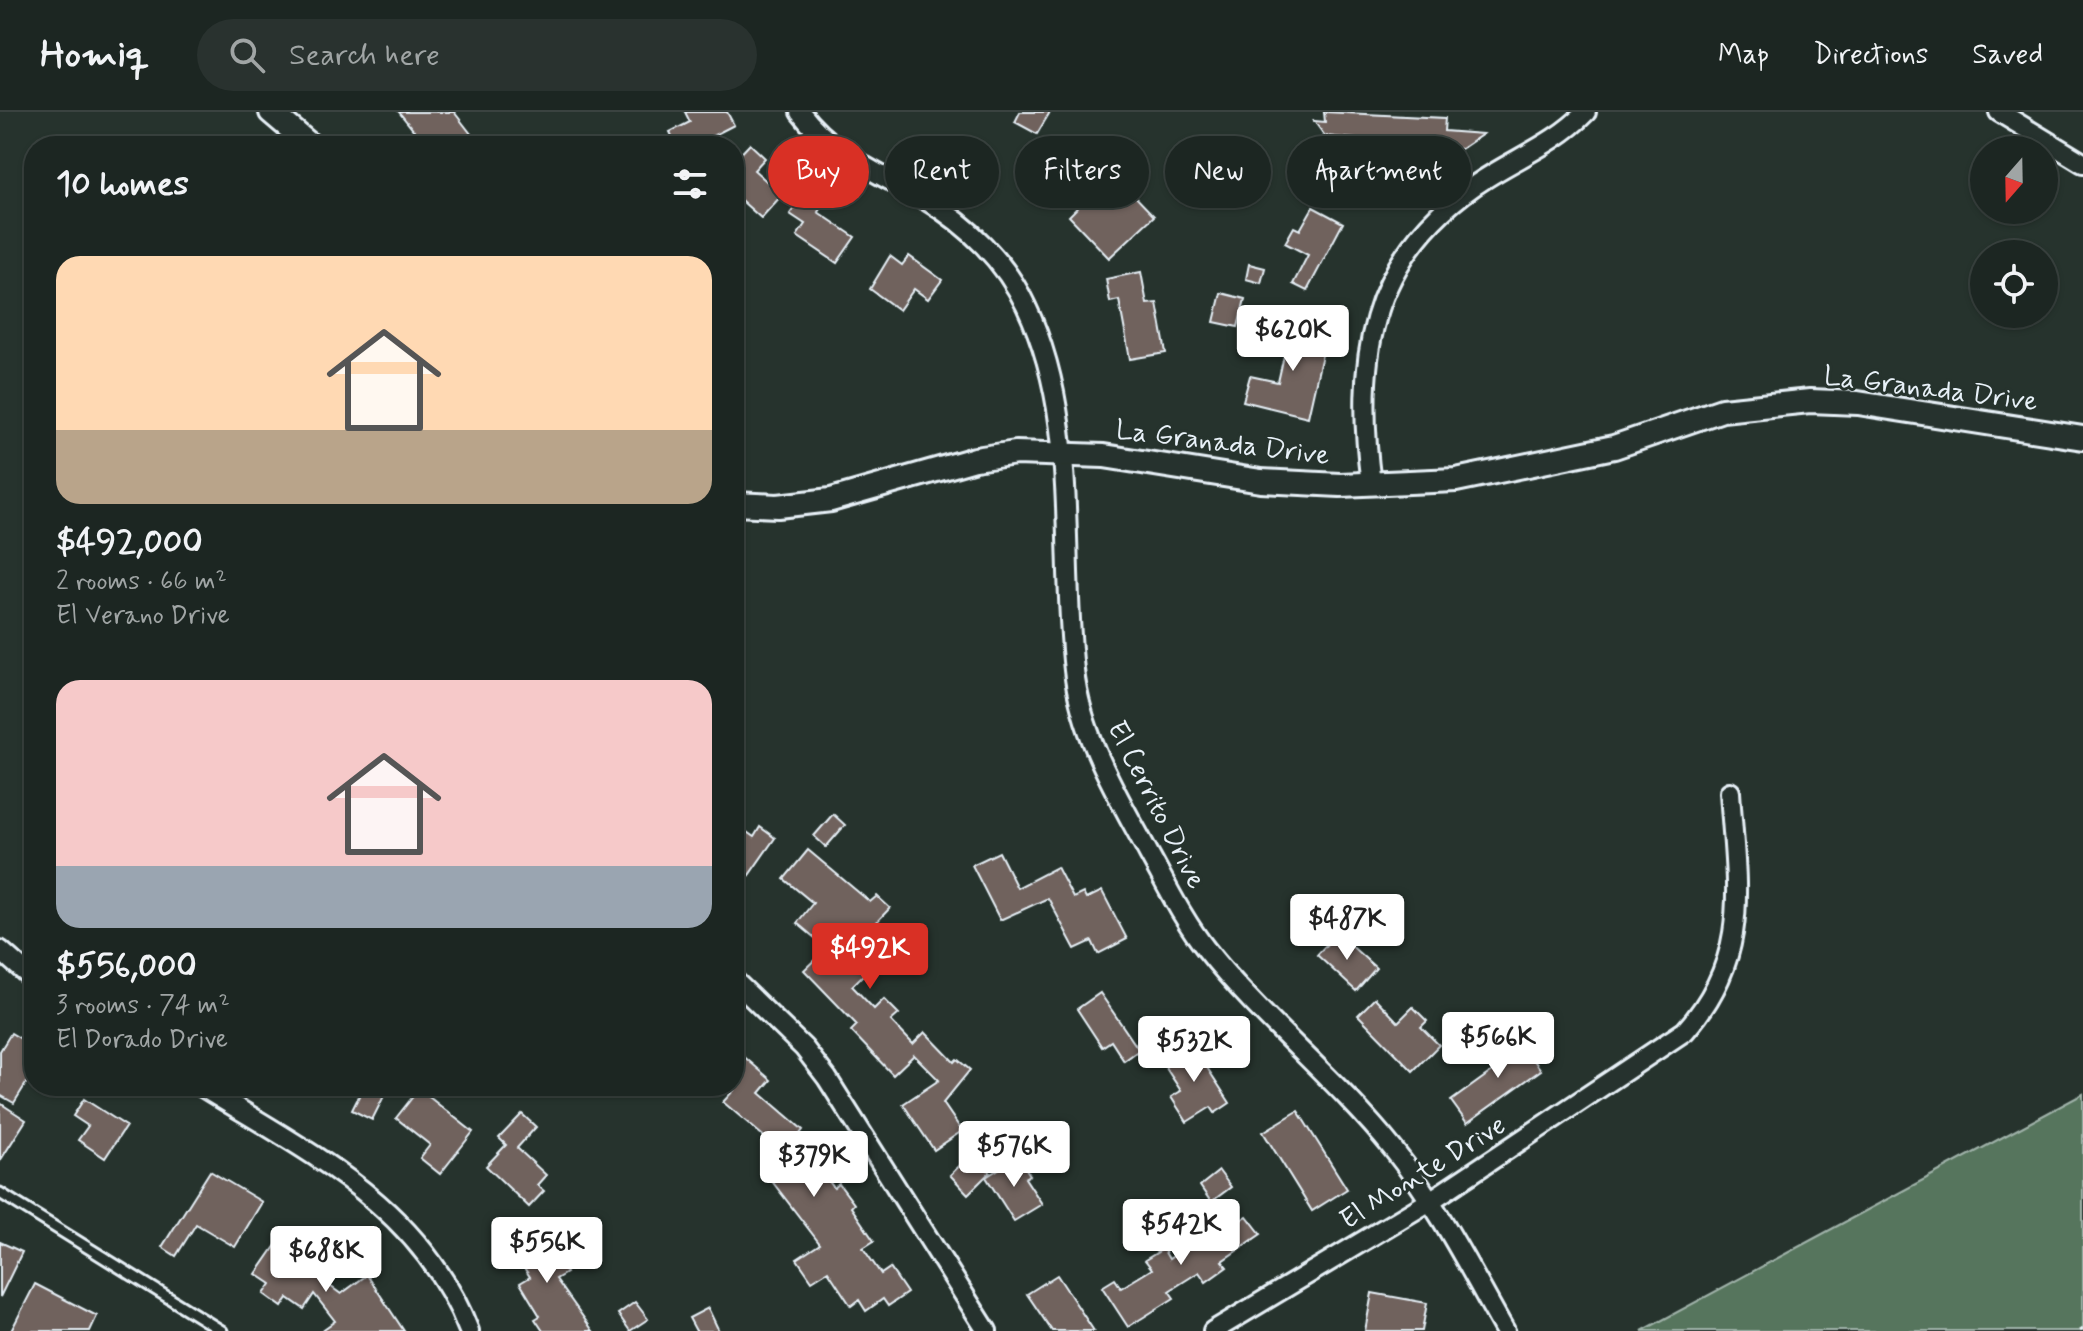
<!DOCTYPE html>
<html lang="en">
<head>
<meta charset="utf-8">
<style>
	:root { --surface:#1c2622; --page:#29322f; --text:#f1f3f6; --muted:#a0a5a5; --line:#3a4340; --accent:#d93025 }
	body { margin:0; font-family:Mynerve,sans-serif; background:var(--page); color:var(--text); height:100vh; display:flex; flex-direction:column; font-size:30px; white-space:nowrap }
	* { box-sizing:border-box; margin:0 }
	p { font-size:26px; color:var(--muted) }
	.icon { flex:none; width:44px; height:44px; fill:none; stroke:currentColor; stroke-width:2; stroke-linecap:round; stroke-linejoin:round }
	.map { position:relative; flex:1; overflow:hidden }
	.panel { position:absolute; left:24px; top:24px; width:720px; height:960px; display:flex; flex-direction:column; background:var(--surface); border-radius:32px; box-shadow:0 2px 6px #0004,0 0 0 2px var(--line) }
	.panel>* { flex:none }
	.hud { position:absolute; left:768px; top:24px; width:760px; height:72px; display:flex; gap:16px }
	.needle { width:52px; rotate:200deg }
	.buttons { position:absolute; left:1970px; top:24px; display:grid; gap:16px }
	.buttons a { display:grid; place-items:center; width:88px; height:88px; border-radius:50%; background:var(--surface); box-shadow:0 2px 6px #0004,0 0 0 2px var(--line); font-size:40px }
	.price { position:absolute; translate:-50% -68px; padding:0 18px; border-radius:8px; background:#fff; color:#222; font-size:26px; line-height:52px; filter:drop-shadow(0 2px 4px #0008) }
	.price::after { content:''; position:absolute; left:50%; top:48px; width:24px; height:18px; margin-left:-12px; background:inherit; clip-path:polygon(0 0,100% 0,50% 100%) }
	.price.active { background:var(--accent); color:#fff }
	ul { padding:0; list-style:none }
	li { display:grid; align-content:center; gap:16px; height:424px; padding:0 32px }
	li span { display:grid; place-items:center; height:248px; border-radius:24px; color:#555 }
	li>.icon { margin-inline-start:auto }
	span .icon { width:144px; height:144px; fill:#fffc; stroke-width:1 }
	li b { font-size:34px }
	h2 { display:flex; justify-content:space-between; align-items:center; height:96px; padding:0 32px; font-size:34px }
	.chip { padding:0 28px; border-radius:36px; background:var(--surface); box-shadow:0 2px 6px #0004,0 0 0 2px var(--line); font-size:28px; line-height:72px }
	.chip.active { background:var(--accent); color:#fff }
	header { display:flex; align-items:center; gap:48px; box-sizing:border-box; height:112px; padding:0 40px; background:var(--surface); border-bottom:2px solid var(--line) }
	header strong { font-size:38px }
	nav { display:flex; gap:44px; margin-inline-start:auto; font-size:28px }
	.search { width:560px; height:72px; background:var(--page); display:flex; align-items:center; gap:20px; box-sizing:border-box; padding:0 28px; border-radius:44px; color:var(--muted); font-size:30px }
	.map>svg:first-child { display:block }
	.green { fill:#57755d; stroke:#a0b3aa; stroke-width:2 }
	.building { fill:#6f625d; stroke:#e8f1f8; stroke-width:2 }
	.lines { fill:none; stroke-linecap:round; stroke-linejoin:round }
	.service-casing { stroke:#e8f1f8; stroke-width:15 }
	.minor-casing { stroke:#e8f1f8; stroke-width:24 }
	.tertiary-casing { stroke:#e8f1f8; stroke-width:28 }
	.path { stroke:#e8f1f8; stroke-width:3; stroke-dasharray:8 6; stroke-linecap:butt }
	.service { stroke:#26332d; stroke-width:9 }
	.minor { stroke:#26332d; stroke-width:18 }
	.tertiary { stroke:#26332d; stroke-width:22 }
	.labels { text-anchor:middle; stroke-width:6; stroke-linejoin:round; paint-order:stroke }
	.street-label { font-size:28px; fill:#e8f1f8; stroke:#26332d }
</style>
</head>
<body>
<header>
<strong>Homiq</strong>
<div class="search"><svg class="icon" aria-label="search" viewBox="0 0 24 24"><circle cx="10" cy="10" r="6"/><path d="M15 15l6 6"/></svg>Search here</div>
<nav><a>Map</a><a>Directions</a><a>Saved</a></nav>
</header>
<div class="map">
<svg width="2083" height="1219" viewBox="0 0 2083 1219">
	<rect width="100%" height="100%" fill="#26332d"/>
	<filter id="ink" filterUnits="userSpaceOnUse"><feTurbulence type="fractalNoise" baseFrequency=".0125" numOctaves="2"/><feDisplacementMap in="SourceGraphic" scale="16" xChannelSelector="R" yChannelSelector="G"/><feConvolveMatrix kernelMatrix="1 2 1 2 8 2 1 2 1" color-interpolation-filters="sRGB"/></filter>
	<g filter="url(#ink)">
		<!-- green -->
		<path class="green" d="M 2083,982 L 2083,1219 L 1642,1219 Z"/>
		<!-- building -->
		<g class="building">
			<path d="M 399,0 L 454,0 L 475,27 L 466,34 L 426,34 Z"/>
			<path d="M 685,0 L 727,0 L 734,13 L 693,34 L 677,34 L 670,20 L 690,10 Z"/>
			<path d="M 1020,0 L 1050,0 L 1037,22 L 1015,10 Z"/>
			<path d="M 1324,0 L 1445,6 L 1444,19 L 1483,22 L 1461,37 L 1325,24 L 1314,9 L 1325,10 Z"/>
			<path d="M 1097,29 L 1116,49 L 1103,62 L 1126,86 L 1132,81 L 1154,104 L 1109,146 L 1069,104 L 1077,96 L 1054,71 Z"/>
			<path d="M 750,32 L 765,46 L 754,58 L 782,83 L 761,106 L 734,82 L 734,49 Z"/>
			<path d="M 808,77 L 825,89 L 818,100 L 855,125 L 837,151 L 797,124 L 805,112 L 790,102 Z"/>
			<path d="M 1313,95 L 1343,111 L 1307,179 L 1293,172 L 1308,143 L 1285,131 L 1294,115 L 1300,118 Z"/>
			<path d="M 890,144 L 902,153 L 909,144 L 942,168 L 928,187 L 914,177 L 899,198 L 870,177 Z"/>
			<path d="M 1249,152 L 1265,156 L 1261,171 L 1246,167 Z"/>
			<path d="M 1141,160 L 1147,192 L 1157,191 L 1166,241 L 1130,247 L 1119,188 L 1110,190 L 1106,167 Z"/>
			<path d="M 1221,181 L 1245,187 L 1238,215 L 1214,210 Z"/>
			<path d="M 1292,208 L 1328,216 L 1308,305 L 1243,289 L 1250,264 L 1278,270 Z"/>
			<path d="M 833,702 L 845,713 L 826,735 L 814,724 Z"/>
			<path d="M 734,711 L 754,725 L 760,715 L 775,726 L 747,766 L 734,756 Z"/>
			<path d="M 808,738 L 870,790 L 877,784 L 890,796 L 847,841 L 865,861 L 852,874 L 874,897 L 884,887 L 899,902 L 891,909 L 913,932 L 925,920 L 954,950 L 957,947 L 970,958 L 943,991 L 962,1019 L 934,1038 L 903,992 L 939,968 L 914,943 L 893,963 L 851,919 L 857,913 L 804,858 L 827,836 L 797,811 L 813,791 L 784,767 Z"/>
			<path d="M 999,740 L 1017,776 L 1057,755 L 1073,786 L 1083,781 L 1086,787 L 1102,779 L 1127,827 L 1098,842 L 1092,829 L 1075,837 L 1048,786 L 1000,808 L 972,753 Z"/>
			<path d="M 1337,821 L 1376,856 L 1356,879 L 1317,843 Z"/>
			<path d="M 1100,881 L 1139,938 L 1124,949 L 1111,929 L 1102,935 L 1077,897 Z"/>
			<path d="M 1375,886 L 1398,910 L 1413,895 L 1427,909 L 1421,915 L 1439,933 L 1413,959 L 1358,903 Z"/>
			<path d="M 1512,918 L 1541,958 L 1467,1011 L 1451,989 L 1509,947 L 1498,928 Z"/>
			<path d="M 11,921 L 34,935 L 34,974 L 27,970 L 14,991 L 0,983 L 0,939 Z"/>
			<path d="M 1191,931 L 1230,991 L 1215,1001 L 1211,995 L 1187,1010 L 1171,985 L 1181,979 L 1162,950 Z"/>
			<path d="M 734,936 L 771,968 L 760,981 L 803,1018 L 797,1026 L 834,1076 L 839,1072 L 854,1092 L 851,1095 L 874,1129 L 863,1136 L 881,1162 L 890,1156 L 907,1181 L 888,1194 L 883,1187 L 866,1199 L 859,1188 L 851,1194 L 828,1159 L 812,1169 L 797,1147 L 820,1132 L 771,1068 L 794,1050 L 723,990 L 734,978 Z"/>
			<path d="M 364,974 L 389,974 L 372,1008 L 352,998 Z"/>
			<path d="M 419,977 L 473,1020 L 440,1062 L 420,1046 L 430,1033 L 396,1006 Z"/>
			<path d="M 84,987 L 126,1014 L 105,1046 L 78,1028 L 88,1014 L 73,1004 Z"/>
			<path d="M 0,991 L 26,1008 L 0,1049 Z"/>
			<path d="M 1298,999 L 1347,1077 L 1312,1099 L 1263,1020 Z"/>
			<path d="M 522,1002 L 536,1015 L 517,1036 L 546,1063 L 537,1073 L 544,1079 L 529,1095 L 486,1054 L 506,1033 L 499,1026 Z"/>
			<path d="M 972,1042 L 990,1060 L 968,1082 L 950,1063 Z"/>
			<path d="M 1018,1045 L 1030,1063 L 1025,1066 L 1042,1092 L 1014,1109 L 986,1065 Z"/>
			<path d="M 210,1059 L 262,1090 L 235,1135 L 196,1112 L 176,1144 L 162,1135 Z"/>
			<path d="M 1219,1059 L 1231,1075 L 1211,1090 L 1200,1074 Z"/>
			<path d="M 1225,1098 L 1235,1112 L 1247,1104 L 1261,1122 L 1222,1149 L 1227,1155 L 1206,1170 L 1199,1160 L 1169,1179 L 1174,1186 L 1128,1215 L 1102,1175 L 1115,1167 L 1121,1176 L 1152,1157 L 1145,1148 L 1163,1137 L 1169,1147 L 1202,1124 L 1197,1117 Z"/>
			<path d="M 536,1115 L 566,1161 L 556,1167 L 593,1219 L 543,1219 L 535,1207 L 540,1204 L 520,1171 L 530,1165 L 509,1132 Z"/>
			<path d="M 281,1126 L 297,1138 L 291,1146 L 341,1182 L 367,1163 L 404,1219 L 321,1219 L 335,1209 L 314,1182 L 304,1197 L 288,1186 L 282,1195 L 264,1182 L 271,1172 L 256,1162 Z"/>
			<path d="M 0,1130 L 22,1140 L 0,1185 Z"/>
			<path d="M 1057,1163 L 1094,1219 L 1052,1219 L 1027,1182 Z"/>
			<path d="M 35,1172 L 97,1204 L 90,1219 L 11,1219 Z"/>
			<path d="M 1372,1181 L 1427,1191 L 1422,1219 L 1365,1219 Z"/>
			<path d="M 635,1190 L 648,1207 L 630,1219 L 618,1202 Z"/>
			<path d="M 708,1196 L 719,1219 L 696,1219 L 689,1206 Z"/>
		</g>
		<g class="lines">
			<defs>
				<path id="service" d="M 0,1081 L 222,1219"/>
				<g id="minor">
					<path d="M 800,0 C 833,44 881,62 926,88 C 968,113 1005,149 1026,194 C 1080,307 1060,439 1074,558 C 1081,625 1118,684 1149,742 C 1167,774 1183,808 1206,837 C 1262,908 1336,966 1393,1037 C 1437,1092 1470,1157 1505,1219"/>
					<path d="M 1999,0 L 2083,51"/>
					<path d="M 1371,372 C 1355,251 1367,149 1474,74 C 1512,47 1553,34 1586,0"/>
					<path d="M 0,838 L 34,868"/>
					<path d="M 734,868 L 804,936 L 827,966 L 987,1219"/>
					<path d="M 201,974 C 308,1041 421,1093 469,1219"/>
					<path d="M 1213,1219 L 1430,1089 L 1685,919 C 1752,844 1736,773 1730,680"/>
				</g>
				<g id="tertiary">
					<path d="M 271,0 L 311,34"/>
					<path d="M 734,392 L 778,394 L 831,388 L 975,347 L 1016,341 L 1104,344 L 1261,369 L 1340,373 L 1456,368 L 1614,335 L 1722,298 L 1810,289 L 1858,291 L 2083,326"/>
				</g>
			</defs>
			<!-- service casing -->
			<use href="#service" class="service-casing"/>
			<!-- minor casing -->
			<use href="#minor" class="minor-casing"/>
			<!-- tertiary casing -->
			<use href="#tertiary" class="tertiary-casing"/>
			<!-- path -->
			<path class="path" d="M 2080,1219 L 2083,1217"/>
			<!-- service -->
			<use href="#service" class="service"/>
			<!-- minor -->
			<use href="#minor" class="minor"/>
			<!-- tertiary -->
			<use href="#tertiary" class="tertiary"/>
		</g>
	</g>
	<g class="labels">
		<!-- street labels -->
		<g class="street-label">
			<text transform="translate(1931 275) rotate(7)" y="10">La Granada Drive</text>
			<text transform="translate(1223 329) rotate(7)" y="10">La Granada Drive</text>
			<text transform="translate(1158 692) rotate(63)" y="10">El Cerrito Drive</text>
			<text transform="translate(1422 1059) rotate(-32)" y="10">El Monte Drive</text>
		</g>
	</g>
</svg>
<div class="buttons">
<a><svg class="needle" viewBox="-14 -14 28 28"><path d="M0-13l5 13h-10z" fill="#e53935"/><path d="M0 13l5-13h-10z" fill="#a0a5a5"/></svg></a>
<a><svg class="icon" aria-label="locate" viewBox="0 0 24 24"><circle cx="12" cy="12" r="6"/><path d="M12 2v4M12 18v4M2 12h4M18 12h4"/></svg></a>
</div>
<b class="price" style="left:1293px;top:261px">$620K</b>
<b class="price" style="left:1347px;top:850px">$487K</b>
<b class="price active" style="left:870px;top:879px">$492K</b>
<b class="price" style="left:1498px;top:968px">$566K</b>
<b class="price" style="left:1194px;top:972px">$532K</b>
<b class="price" style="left:1014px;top:1077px">$576K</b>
<b class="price" style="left:814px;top:1087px">$379K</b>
<b class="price" style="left:1181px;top:1155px">$542K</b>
<b class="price" style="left:547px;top:1173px">$556K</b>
<b class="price" style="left:326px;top:1182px">$688K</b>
<div class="hud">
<a class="chip active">Buy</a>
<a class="chip">Rent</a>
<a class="chip">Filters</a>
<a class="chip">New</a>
<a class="chip">Apartment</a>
</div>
<section class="panel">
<h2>10 homes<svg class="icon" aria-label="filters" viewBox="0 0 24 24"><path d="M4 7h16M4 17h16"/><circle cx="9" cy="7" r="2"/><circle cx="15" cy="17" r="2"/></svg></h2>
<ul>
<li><span style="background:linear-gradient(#ffd9b3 70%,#b9a48a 0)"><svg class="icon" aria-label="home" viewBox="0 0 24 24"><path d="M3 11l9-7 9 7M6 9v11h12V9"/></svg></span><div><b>$492,000</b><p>2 rooms · 66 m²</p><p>El Verano Drive</p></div></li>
<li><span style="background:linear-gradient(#f6c9c9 75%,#9aa5b1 0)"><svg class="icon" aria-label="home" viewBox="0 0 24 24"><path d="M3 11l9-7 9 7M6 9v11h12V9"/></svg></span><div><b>$556,000</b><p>3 rooms · 74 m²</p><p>El Dorado Drive</p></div></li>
</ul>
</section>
</div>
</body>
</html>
